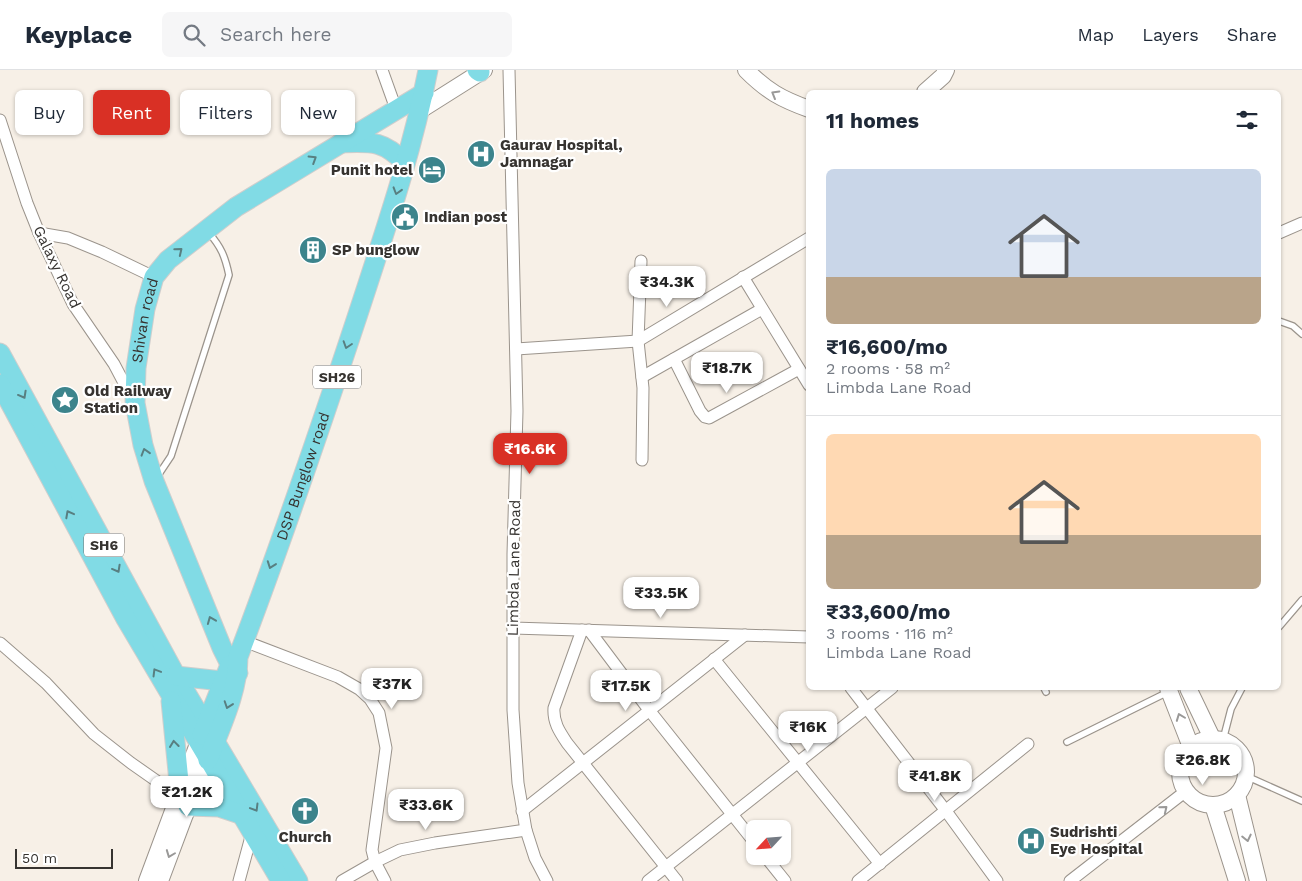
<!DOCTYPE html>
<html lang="en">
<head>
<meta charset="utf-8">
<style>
	:root { --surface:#fff; --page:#f6f6f7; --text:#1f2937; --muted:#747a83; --line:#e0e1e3; --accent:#d93025 }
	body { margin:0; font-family:"Work Sans",sans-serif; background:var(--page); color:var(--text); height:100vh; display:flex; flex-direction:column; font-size:19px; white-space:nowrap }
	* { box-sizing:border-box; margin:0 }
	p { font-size:16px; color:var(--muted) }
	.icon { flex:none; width:28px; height:28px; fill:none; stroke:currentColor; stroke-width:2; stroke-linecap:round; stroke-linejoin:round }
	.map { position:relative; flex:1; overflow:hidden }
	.panel { position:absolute; left:806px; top:20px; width:475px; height:600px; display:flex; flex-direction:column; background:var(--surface); border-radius:8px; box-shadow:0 1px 4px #0004 }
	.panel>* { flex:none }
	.banner { position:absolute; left:15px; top:20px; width:475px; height:45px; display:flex; gap:10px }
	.needle { width:32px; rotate:244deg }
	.buttons { position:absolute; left:746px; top:750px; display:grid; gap:10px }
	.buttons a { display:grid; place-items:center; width:45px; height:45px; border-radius:8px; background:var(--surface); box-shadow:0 1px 4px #0004; font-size:25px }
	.scale { position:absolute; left:15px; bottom:12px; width:98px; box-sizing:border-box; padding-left:5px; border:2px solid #363330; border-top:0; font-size:14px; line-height:18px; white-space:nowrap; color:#363330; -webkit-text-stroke:4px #fff; paint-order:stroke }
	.price { position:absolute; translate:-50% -42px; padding:0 11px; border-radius:10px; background:#fff; color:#222; font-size:16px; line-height:32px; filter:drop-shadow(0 1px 2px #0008) }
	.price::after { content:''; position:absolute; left:50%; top:30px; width:15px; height:11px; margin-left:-8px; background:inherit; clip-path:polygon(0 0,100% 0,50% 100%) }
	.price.on { background:var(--accent); color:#fff }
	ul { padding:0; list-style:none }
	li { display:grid; align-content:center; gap:10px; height:265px; padding:0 20px }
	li+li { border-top:1px solid var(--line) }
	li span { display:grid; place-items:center; height:155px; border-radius:8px; color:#555 }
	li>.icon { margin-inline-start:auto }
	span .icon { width:90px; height:90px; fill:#fffc; stroke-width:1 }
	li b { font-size:21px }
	h2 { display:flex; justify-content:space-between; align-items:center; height:60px; padding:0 20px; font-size:21px }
	.tag { padding:0 18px; border-radius:8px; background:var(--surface); box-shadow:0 1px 4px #0004; font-size:18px; line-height:45px }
	.tag.on { background:var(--accent); color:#fff }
	header { display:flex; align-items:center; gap:30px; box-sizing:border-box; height:70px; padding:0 25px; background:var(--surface); border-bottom:1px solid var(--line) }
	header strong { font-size:24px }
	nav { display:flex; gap:28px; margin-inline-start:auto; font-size:18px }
	.search { width:350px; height:45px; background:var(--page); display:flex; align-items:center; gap:12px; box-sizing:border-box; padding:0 18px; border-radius:8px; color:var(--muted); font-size:19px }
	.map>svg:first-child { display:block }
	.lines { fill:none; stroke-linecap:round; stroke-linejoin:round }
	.lane-casing { stroke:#9b948c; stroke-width:8 }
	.street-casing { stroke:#9b948c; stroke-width:13 }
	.secondary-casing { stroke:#9b948c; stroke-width:18 }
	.primary-casing { stroke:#cfcecd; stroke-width:21 }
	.lane { stroke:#fff; stroke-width:5.5 }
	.street { stroke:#fff; stroke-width:11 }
	.secondary { stroke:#fff; stroke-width:16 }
	.primary { stroke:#81dbe5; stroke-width:19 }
	.oneway { stroke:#9a9998 }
	.oneway2 { stroke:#587f81 }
	.labels { text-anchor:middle; stroke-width:4.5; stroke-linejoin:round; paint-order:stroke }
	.shield { fill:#fff; stroke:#72706e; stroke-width:1 }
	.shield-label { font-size:14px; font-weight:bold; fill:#363330 }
	.poi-label { font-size:15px; font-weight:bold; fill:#363330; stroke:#fff; text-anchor:start }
	.street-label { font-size:15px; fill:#363330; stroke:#fff }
</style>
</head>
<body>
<header>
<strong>Keyplace</strong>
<div class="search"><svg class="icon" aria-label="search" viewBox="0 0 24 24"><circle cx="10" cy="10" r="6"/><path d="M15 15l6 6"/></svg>Search here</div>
<nav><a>Map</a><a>Layers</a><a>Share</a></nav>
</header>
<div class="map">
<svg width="1302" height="811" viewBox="0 0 1302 811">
	<rect width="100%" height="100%" fill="#f7f0e7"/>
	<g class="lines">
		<defs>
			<g id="lane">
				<path d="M 1279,251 L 1293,256 L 1302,264"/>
				<path d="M 157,407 L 171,386 L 229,205 C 225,186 221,177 209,163"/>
				<path d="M 1279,557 L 1302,530"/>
				<path d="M 1044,618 L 1046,622"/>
				<path d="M 1223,670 L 1231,639 L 1242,618"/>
				<path d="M 1067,672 L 1168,622"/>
				<path d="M 1246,706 L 1302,731"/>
			</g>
			<g id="street">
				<path d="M 382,0 L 396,39"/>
				<path d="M 509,0 L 517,341 L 513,484 L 513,640 L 518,713 L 526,760 L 535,788 L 547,811"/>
				<path d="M 0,50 L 27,133 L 39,163 L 73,234 L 114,294 L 133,330"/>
				<path d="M 39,163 L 68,168 L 102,182 L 154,207"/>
				<path d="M 1279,163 L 1302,153"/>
				<path d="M 641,191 L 638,271 L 643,318 L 642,390"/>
				<path d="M 743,207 L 809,315"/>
				<path d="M 516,279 L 638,271 L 809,168"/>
				<path d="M 674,289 L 700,341 L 705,347 L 709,348 L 799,299"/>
				<path d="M 642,307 L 762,239"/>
				<path d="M 513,558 L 809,567"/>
				<path d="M 582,560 L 554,638 C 553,652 559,661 567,673 L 677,811"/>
				<path d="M 589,560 L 649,640 L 755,773"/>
				<path d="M 244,571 L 338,607 L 359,619 L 370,629 L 379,643 L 386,678 L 372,780 L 375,792 L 385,811"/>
				<path d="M 0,573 L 46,613 L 94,664 L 131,693 L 178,726"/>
				<path d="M 714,589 L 880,794"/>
				<path d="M 851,618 L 946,741 L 997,811"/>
				<path d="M 522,741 L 745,565"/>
				<path d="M 765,786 L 785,811"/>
				<path d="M 239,811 L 252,763"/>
				<path d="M 342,811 L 375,792 L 400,780 L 435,773 L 526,760"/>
				<path d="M 648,811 L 892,618"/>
				<path d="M 858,811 L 1028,674"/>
				<path d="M 1070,811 L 1186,721"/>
			</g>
			<g id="secondary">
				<path d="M 746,0 C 767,21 781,29 809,39"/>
				<path d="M 925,22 L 943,6 L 946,0"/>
				<path d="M 419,41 L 484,0"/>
				<path d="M 1168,618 L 1191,677"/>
				<path d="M 1188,618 L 1212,668"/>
				<circle cx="1213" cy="702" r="33"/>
				<path d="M 1237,725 L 1258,811"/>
				<path d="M 1213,735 L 1237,811"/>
				<path d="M 147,811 L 198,674"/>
				<path d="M 160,811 L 184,747 L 208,690"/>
			</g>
			<g id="primary">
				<path d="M 477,0 L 480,2"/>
				<path d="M 341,73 C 371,72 383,70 405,93"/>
				<path d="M 0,283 L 176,606 L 298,811"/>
				<path d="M 0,314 L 126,549 L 281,811"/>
				<path id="s1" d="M 238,603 L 230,594 L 222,578 L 154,411 L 143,375 L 135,333 L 136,298 L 145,239 L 154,207 L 168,190 L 236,137 L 424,23"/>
				<path d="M 176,606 L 222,611"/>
				<path d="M 171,631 L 180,722"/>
				<path d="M 202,665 L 230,595"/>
				<path id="s2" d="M 208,690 C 220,658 238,622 238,587 C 281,474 320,359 358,244 C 384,164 412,83 428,0"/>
				<path d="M 188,736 L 219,737 L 240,744"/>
			</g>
		</defs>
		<!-- lane casing -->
		<use href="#lane" class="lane-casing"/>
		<!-- street casing -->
		<use href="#street" class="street-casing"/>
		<!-- secondary casing -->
		<use href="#secondary" class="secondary-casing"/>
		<!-- primary casing -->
		<use href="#primary" class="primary-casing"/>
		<!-- lane -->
		<use href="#lane" class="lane"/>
		<!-- street -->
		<use href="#street" class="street"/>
		<!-- secondary -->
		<use href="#secondary" class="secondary"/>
		<!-- primary -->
		<use href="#primary" class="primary"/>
	</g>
	<!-- one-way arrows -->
	<defs><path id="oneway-chevron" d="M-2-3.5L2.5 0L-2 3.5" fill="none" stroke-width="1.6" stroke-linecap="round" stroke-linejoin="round" transform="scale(1.25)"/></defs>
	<g class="oneway">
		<use href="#oneway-chevron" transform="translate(775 24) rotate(-150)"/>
		<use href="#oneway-chevron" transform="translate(1180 647) rotate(-111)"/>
		<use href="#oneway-chevron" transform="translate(1164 739) rotate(-39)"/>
		<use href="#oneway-chevron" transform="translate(1247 768) rotate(77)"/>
		<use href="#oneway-chevron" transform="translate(170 784) rotate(111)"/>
	</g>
	<g class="oneway2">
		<use href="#oneway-chevron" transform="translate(313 89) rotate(-32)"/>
		<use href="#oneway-chevron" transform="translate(397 121) rotate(107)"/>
		<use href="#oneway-chevron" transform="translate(179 181) rotate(-39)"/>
		<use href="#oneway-chevron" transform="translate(347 275) rotate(108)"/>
		<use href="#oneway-chevron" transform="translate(23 325) rotate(61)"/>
		<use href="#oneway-chevron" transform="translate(145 382) rotate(-107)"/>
		<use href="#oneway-chevron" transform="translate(69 444) rotate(-118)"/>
		<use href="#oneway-chevron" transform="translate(271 495) rotate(110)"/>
		<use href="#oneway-chevron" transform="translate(117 499) rotate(61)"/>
		<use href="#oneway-chevron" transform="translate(211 550) rotate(-112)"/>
		<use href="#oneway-chevron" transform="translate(156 602) rotate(-121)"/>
		<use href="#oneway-chevron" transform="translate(228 635) rotate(109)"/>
		<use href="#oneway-chevron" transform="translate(174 674) rotate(-97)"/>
		<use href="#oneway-chevron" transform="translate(255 738) rotate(59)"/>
	</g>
	<!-- icons -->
	<defs>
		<symbol id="hospital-disc" viewBox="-11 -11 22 22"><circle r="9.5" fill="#3c848c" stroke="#fff"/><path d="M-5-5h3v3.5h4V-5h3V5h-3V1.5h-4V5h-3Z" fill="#fff"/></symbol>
		<symbol id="hotel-disc" viewBox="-11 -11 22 22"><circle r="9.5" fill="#3c848c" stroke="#fff"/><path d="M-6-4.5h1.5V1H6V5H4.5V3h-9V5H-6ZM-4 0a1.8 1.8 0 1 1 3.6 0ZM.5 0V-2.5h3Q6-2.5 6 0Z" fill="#fff"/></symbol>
		<symbol id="civic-disc" viewBox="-11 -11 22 22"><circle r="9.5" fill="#3c848c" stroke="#fff"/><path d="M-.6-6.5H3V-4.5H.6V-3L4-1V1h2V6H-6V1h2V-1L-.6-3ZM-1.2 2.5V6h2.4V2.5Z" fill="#fff"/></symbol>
		<symbol id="building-disc" viewBox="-11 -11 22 22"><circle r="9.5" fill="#3c848c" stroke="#fff"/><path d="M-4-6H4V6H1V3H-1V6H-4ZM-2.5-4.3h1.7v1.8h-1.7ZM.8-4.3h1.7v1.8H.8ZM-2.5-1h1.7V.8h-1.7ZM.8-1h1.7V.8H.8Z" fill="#fff"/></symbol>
		<symbol id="sight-disc" viewBox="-11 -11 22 22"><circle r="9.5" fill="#3c848c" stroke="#fff"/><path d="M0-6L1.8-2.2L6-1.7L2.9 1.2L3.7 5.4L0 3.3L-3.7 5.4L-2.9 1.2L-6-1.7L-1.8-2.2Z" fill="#fff"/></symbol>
		<symbol id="church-disc" viewBox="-11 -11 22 22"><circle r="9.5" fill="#3c848c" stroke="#fff"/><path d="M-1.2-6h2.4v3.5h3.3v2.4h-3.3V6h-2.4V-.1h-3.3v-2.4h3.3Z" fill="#fff"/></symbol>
	</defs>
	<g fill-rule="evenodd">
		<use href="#hospital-disc" x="465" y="68" width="32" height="32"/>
		<use href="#hotel-disc" x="416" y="84" width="32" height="32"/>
		<use href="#civic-disc" x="389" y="131" width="32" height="32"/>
		<use href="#building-disc" x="297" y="164" width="32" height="32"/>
		<use href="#sight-disc" x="49" y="314" width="32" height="32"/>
		<use href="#church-disc" x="289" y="725" width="32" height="32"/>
		<use href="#hospital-disc" x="1015" y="755" width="32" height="32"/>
	</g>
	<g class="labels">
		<!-- shield labels -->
		<g class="shield">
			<rect x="313" y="295.5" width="48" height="23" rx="4"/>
			<rect x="84" y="463.5" width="40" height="23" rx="4"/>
		</g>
		<g class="shield-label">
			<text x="337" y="312">SH26</text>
			<text x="104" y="480">SH6</text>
		</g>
		<!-- poi labels -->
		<g class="poi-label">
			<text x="500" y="80">Gaurav Hospital,<tspan x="500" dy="17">Jamnagar</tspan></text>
			<text x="413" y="105" text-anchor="end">Punit hotel</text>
			<text x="424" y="152">Indian post</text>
			<text x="332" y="185">SP bunglow</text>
			<text x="84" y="326">Old Railway<tspan x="84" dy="17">Station</tspan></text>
			<text x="1050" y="767">Sudrishti<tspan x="1050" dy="17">Eye Hospital</tspan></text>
			<text x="305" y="772" text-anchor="middle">Church</text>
		</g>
		<!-- street labels -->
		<g class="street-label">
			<text transform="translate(57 197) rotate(64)" y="5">Galaxy Road</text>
			<text dy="5" stroke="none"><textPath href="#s1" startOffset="374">Shivan road</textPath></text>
			<text dy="5" stroke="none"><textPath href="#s2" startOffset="300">DSP Bunglow road</textPath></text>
			<text transform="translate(514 498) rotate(-89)" y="5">Limbda Lane Road</text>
		</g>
	</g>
</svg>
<div class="buttons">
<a><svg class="needle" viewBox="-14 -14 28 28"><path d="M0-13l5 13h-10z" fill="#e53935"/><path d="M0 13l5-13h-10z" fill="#747a83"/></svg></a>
</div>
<div class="scale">50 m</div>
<b class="price" style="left:667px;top:238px">₹34.3K</b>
<b class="price" style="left:727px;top:324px">₹18.7K</b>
<b class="price on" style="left:530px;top:405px">₹16.6K</b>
<b class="price" style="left:661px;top:549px">₹33.5K</b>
<b class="price" style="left:392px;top:640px">₹37K</b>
<b class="price" style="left:626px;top:642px">₹17.5K</b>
<b class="price" style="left:808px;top:683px">₹16K</b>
<b class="price" style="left:1203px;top:716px">₹26.8K</b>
<b class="price" style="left:935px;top:732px">₹41.8K</b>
<b class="price" style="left:187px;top:748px">₹21.2K</b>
<b class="price" style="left:426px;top:761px">₹33.6K</b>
<div class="banner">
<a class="tag">Buy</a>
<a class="tag on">Rent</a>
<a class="tag">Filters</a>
<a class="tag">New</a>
</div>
<section class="panel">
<h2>11 homes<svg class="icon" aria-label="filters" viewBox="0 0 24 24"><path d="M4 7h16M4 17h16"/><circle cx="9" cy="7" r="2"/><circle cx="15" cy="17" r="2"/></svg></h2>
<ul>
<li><span style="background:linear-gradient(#c9d6e8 70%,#b9a48a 0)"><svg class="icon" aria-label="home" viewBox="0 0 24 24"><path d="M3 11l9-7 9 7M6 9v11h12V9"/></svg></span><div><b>₹16,600/mo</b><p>2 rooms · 58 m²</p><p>Limbda Lane Road</p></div></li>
<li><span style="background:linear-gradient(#ffd9b3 65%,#b9a48a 0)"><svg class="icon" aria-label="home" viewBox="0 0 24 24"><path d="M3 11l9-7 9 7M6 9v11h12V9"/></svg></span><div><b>₹33,600/mo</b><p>3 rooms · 116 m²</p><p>Limbda Lane Road</p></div></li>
</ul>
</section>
</div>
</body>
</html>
